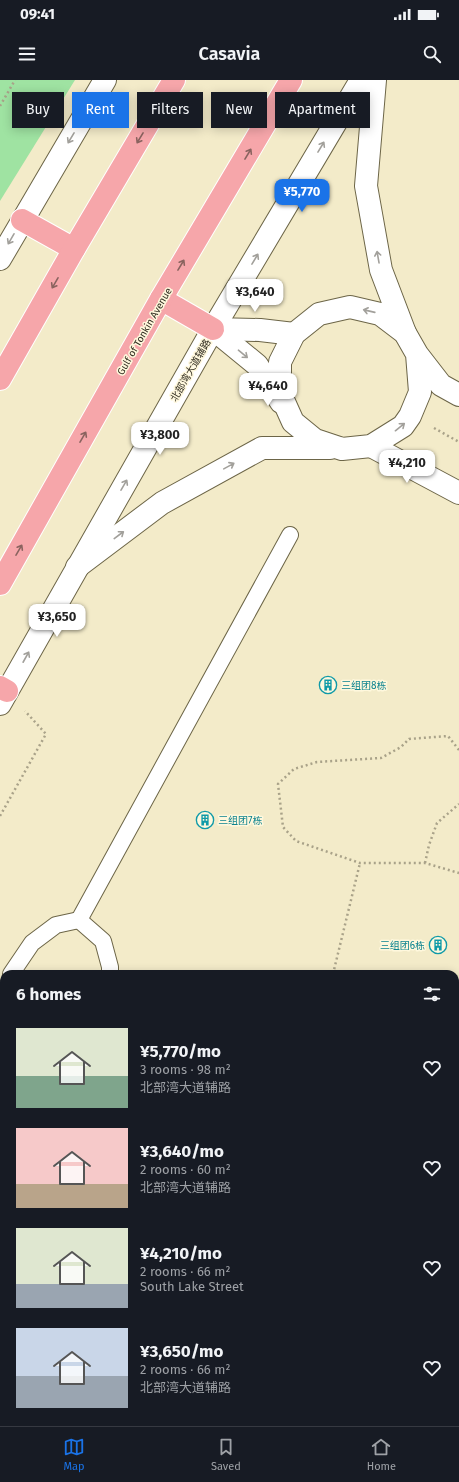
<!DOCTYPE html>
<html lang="en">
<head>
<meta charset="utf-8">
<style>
	:root { --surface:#171b24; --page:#242831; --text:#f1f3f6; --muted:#9ea1a6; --line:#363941; --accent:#1a73e8 }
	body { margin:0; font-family:"Fira Sans","Noto Sans SC",sans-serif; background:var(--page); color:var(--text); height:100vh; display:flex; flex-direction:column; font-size:15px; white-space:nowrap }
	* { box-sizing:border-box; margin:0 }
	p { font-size:13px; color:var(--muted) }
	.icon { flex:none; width:22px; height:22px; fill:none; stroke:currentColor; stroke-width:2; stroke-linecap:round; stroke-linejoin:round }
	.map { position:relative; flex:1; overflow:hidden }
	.details { position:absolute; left:0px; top:890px; width:459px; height:456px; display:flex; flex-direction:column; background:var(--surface); border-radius:12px 12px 0 0; box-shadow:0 2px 10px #0003 }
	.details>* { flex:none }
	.top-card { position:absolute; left:12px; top:12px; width:435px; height:36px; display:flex; gap:8px }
	.price { position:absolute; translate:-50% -34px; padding:0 9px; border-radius:8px; background:#fff; color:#222; font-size:13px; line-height:26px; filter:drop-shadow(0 1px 2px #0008) }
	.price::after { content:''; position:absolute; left:50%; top:24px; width:12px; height:9px; margin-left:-6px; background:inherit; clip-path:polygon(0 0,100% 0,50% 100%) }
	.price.active { background:var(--accent); color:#fff }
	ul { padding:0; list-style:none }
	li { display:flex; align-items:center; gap:12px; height:100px; padding:0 16px }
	li span { display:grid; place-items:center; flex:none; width:112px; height:80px; border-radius:0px; color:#555 }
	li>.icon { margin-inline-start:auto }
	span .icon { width:48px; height:48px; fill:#fffc; stroke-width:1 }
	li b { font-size:17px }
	h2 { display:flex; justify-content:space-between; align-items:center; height:48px; padding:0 16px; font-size:17px }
	.tag { padding:0 14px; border-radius:0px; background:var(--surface); box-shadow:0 2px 10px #0003; font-size:14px; line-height:36px }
	.tag.active { background:var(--accent); color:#fff }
	.status { display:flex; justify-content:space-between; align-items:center; height:28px; padding:0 20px; background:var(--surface); direction:ltr }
	.status svg { height:11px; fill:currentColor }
	header { display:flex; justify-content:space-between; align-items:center; height:52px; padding:0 16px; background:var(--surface); font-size:18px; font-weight:600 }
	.dock { display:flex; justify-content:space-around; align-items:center; height:56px; border-top:1px solid var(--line); background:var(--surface); font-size:11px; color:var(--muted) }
	.dock a { display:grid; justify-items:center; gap:2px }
	.dock .active { color:var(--accent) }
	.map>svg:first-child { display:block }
	.green { fill:#9fe3a2 }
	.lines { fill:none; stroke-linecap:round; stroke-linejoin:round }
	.service-casing { stroke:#6c6547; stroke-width:18 }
	.minor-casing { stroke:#6c6547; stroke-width:24 }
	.secondary-casing { stroke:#6c6547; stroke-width:24 }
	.trunk-casing { stroke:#fff; stroke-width:24 }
	.path { stroke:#a9a289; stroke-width:2.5; stroke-dasharray:2 3; stroke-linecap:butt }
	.service { stroke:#fff; stroke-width:16 }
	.minor { stroke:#fff; stroke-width:22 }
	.secondary { stroke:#fff; stroke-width:22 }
	.trunk { stroke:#f6a6aa; stroke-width:22 }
	.oneway { stroke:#a2a09b }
	.oneway2 { stroke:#8a635f }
	.labels { text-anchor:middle; stroke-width:3; stroke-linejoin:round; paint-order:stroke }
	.street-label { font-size:10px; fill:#312d21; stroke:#fff8dd }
	.culture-label { font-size:10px; fill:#0d838f; stroke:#fff8dd; text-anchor:start }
</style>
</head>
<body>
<div class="status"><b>09:41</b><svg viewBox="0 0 49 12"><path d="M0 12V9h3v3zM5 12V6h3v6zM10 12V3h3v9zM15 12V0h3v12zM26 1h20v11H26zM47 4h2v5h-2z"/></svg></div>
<header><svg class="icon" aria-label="menu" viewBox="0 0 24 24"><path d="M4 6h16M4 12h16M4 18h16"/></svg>Casavia<svg class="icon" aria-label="search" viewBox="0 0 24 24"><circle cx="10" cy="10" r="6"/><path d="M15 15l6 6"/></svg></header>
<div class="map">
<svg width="459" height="1346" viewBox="0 0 459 1346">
	<rect width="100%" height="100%" fill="#f3ebc9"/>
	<!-- green -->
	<path class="green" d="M 0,0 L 75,0 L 0,121 Z"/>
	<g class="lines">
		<defs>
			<g id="service">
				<path d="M 11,894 L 32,863 L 56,845 L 79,840"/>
				<path d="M 110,894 L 110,887 L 103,861 L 79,840 L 290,455"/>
				<path d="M 0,927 L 4,911"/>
				<path d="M 0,967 L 0,975"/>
			</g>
			<g id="minor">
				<path d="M 375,0 L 366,106 L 381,190 L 405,253"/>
				<path d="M 213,249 L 257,285 L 281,322"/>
				<path d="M 213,249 L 260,250 L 294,254"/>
				<path d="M 417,274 L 420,312 L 410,336 L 403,346 L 371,366 L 342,369 L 315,360 L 293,342 L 280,313 L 280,282 L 294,254 L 319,234 L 350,227 L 380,234 L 405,253 L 417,274 L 441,305 L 459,315"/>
				<path d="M 371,366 L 459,413"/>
				<path d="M 77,487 L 162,423 L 262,368 L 330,368"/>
			</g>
			<g id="secondary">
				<path d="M 0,179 L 105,0"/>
				<path d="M 0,624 L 213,249 L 361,0"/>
			</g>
			<g id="trunk">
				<path d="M 22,140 L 74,169"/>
				<path d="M 161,219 L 213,249"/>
				<path d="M 0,299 L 74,169 L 174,0"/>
				<path d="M 0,504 L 161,219 L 291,0"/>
				<path d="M 0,607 L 7,611"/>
			</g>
		</defs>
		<!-- service casing -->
		<use href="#service" class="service-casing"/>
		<!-- minor casing -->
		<use href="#minor" class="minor-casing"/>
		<!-- secondary casing -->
		<use href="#secondary" class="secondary-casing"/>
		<!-- trunk casing -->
		<use href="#trunk" class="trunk-casing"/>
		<!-- path -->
		<g class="path">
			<path d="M 0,26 L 15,0"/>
			<path d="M 434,348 L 459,362"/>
			<path d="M 459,670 L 448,656 L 409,659 L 401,667 L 381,678 L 317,682 L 294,689 L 278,704 L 283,747 L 296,761 L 360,783 L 425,783 L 459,793"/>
			<path d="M 0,736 L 46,654 L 25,631"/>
			<path d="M 425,783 L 429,765 L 437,743 L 459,724"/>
			<path d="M 333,894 L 360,783"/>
			<path d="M 455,1057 L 459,1060"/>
			<path d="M 0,1264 L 4,1262"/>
			<path d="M 0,1327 L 4,1329"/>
			<path d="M 70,1342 L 77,1346"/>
			<path d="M 155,1346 L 159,1342"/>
		</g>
		<!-- service -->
		<use href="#service" class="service"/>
		<!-- minor -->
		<use href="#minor" class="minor"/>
		<!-- secondary -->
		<use href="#secondary" class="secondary"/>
		<!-- trunk -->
		<use href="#trunk" class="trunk"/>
	</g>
	<!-- one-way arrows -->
	<defs><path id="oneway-shaft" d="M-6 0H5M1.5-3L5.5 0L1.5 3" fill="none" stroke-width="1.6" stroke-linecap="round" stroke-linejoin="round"/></defs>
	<g class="oneway">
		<use href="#oneway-shaft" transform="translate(71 58) rotate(121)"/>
		<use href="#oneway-shaft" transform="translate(321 67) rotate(-59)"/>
		<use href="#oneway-shaft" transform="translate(11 159) rotate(120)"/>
		<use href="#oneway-shaft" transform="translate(378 177) rotate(-100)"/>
		<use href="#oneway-shaft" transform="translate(255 179) rotate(-59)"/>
		<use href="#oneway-shaft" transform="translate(369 231) rotate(-167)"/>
		<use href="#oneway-shaft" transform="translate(243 274) rotate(40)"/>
		<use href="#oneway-shaft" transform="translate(400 347) rotate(-39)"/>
		<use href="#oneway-shaft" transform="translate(229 386) rotate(-29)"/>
		<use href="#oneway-shaft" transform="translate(124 405) rotate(-60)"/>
		<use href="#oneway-shaft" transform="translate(119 455) rotate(-37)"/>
		<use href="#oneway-shaft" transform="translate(26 577) rotate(-61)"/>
	</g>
	<g class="oneway2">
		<use href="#oneway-shaft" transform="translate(140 58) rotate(121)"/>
		<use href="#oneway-shaft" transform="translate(248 74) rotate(-59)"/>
		<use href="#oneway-shaft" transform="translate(181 185) rotate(-59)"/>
		<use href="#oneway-shaft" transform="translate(55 203) rotate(120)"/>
		<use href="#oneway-shaft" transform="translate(83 357) rotate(-60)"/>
		<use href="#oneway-shaft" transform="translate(19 470) rotate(-60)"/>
	</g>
	<!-- icons -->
	<defs>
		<symbol id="building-ring" viewBox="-11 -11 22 22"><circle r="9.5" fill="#fff8dd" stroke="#0f9aa8" stroke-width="1.5"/><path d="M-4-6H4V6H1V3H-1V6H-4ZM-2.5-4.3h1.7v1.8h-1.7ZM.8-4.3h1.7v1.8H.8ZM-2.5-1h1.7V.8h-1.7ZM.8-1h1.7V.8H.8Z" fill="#0f9aa8"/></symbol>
	</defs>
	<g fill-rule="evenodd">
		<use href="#building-ring" x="318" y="595" width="20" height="20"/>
		<use href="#building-ring" x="195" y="730" width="20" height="20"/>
		<use href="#building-ring" x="428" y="855" width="20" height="20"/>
	</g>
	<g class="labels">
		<!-- street labels -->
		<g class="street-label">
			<text transform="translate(144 251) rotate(-60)" y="4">Gulf of Tonkin Avenue</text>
			<text transform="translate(190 290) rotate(-60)" y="4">北部湾大道辅路</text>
		</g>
		<!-- culture labels -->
		<g class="culture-label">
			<text x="341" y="609">三组团8栋</text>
			<text x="218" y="744">三组团7栋</text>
			<text x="425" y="869" text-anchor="end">三组团6栋</text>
		</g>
	</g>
</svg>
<b class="price active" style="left:302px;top:133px">¥5,770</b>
<b class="price" style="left:255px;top:233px">¥3,640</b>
<b class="price" style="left:268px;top:327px">¥4,640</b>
<b class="price" style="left:160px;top:376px">¥3,800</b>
<b class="price" style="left:407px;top:404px">¥4,210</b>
<b class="price" style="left:57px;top:558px">¥3,650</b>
<div class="top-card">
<a class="tag">Buy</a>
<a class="tag active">Rent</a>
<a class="tag">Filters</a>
<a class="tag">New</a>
<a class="tag">Apartment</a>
</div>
<section class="details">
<h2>6 homes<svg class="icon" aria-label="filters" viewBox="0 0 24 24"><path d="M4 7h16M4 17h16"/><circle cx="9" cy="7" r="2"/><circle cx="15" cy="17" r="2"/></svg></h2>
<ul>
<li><span style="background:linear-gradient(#dfe7d0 60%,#7fa58c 0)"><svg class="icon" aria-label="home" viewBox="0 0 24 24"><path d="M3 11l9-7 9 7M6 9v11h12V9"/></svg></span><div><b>¥5,770/mo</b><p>3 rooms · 98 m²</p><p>北部湾大道辅路</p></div><svg class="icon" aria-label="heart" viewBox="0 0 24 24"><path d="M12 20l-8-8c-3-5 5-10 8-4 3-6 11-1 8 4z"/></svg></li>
<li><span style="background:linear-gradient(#f6c9c9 70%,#b9a48a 0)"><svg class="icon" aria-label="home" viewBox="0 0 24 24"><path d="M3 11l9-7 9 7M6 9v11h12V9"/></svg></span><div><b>¥3,640/mo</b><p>2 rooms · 60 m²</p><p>北部湾大道辅路</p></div><svg class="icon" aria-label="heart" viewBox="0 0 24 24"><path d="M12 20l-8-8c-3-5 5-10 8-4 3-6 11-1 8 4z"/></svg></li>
<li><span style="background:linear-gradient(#dfe7d0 70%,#9aa5b1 0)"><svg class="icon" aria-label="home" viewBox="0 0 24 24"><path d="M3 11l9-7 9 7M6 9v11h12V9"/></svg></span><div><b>¥4,210/mo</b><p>2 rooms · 66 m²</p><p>South Lake Street</p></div><svg class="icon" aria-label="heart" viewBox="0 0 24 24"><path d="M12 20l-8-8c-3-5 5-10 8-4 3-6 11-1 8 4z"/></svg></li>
<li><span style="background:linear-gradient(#c9d6e8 60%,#9aa5b1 0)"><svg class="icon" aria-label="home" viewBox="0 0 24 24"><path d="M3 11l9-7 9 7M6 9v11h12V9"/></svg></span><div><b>¥3,650/mo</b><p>2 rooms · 66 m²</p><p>北部湾大道辅路</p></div><svg class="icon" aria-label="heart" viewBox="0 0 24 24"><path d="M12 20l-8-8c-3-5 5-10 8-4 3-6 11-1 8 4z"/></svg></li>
</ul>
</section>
</div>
<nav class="dock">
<a class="active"><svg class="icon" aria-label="map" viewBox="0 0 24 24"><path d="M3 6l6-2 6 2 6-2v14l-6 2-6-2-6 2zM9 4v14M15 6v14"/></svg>Map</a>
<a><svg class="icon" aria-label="saved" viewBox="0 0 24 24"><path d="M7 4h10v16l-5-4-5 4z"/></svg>Saved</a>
<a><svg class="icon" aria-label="home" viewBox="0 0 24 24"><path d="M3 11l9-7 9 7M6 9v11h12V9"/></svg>Home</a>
</nav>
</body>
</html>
